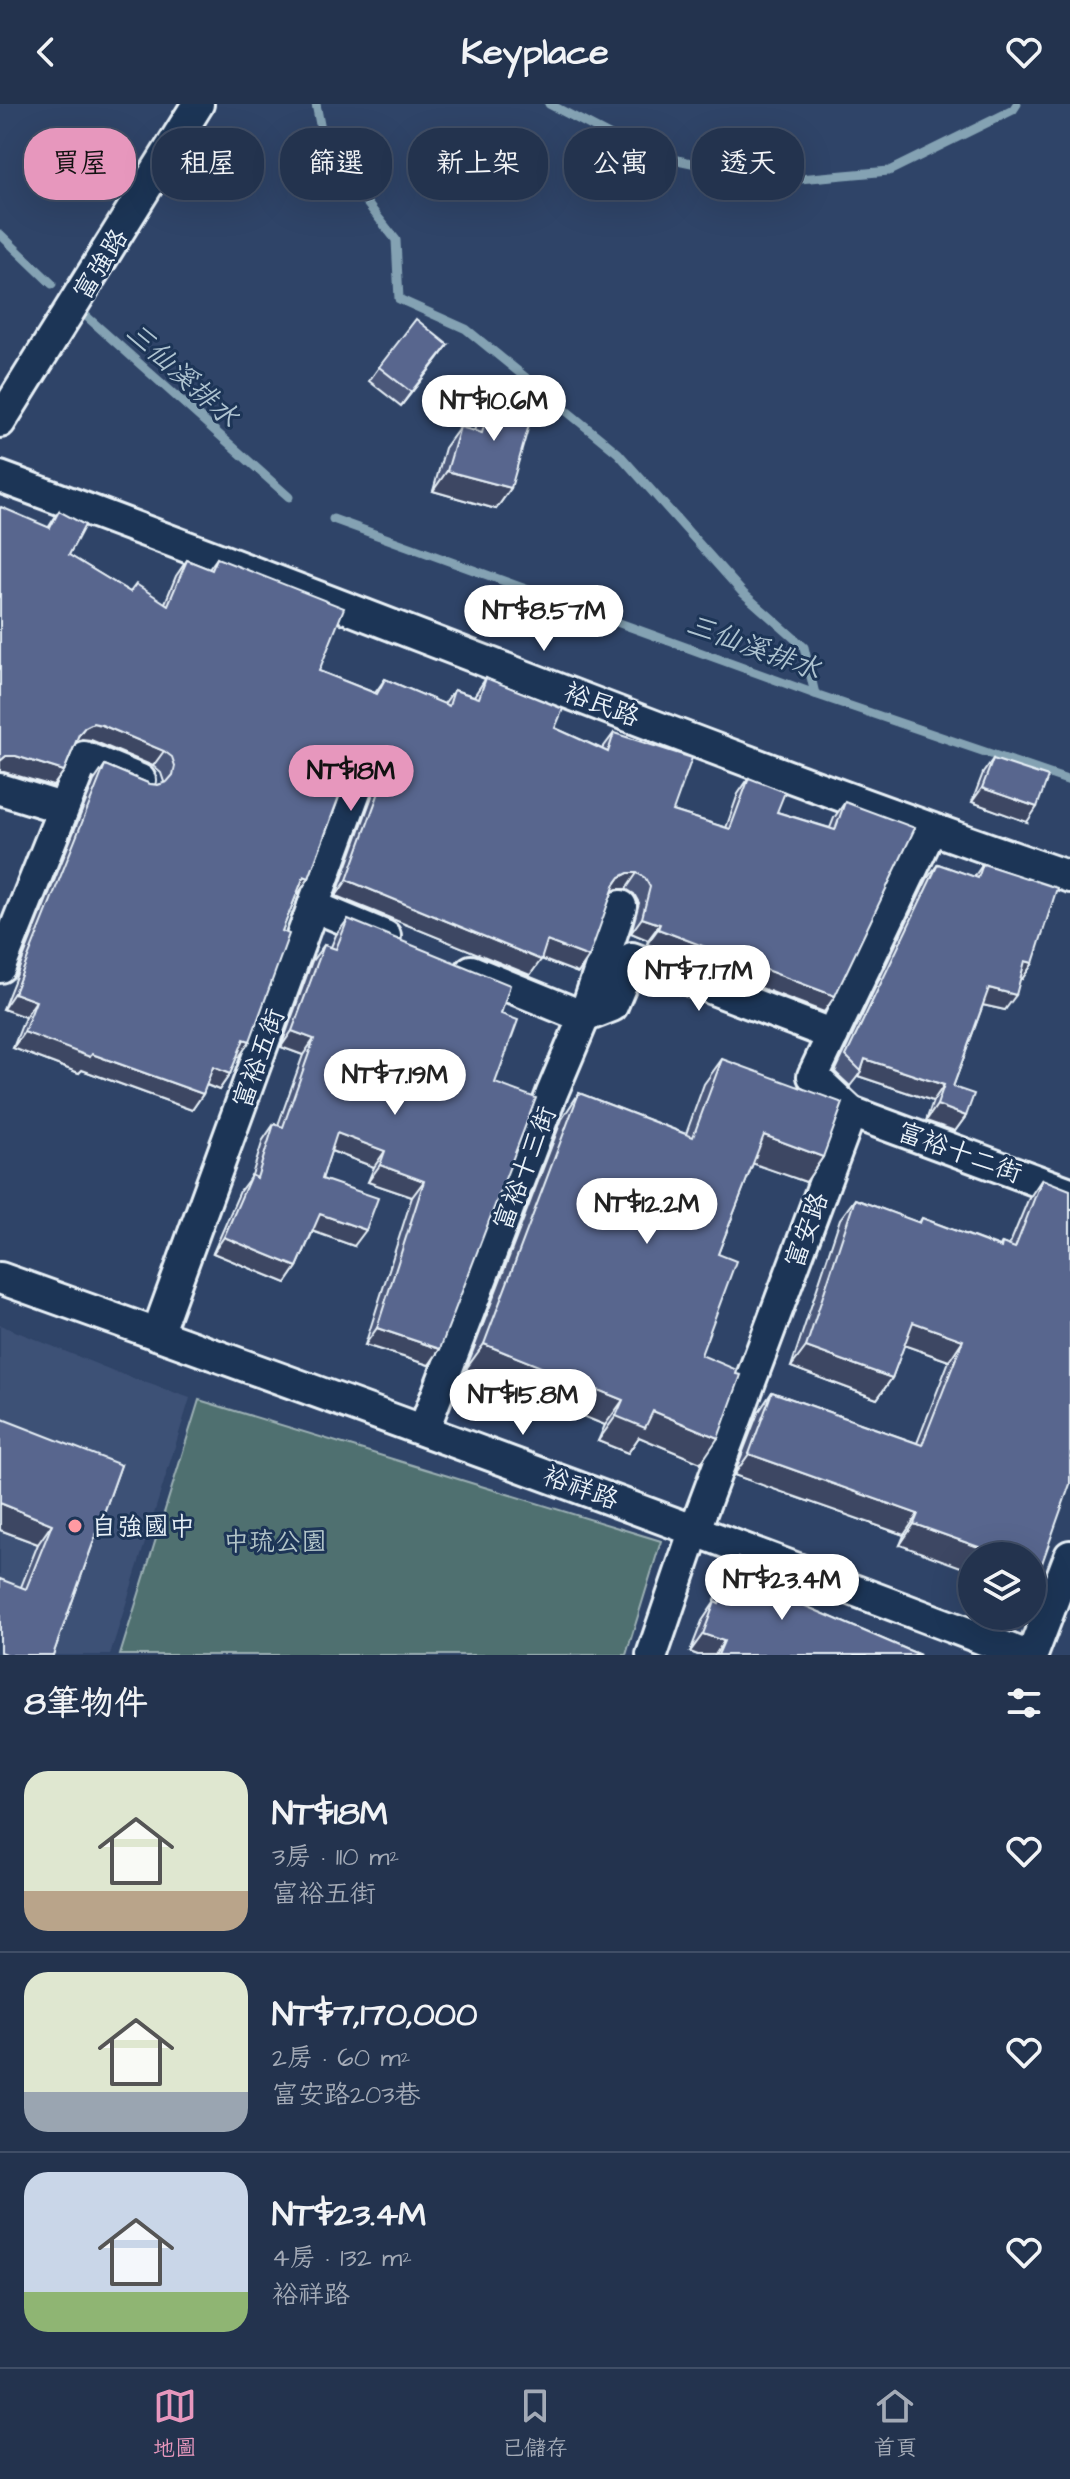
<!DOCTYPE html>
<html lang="zh-TW">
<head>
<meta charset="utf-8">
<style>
	:root { --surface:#23334e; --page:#2b3b55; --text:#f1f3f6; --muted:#a3aab6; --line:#404e66; --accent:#e797bd }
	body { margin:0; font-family:"Architects Daughter","LXGW WenKai TC",sans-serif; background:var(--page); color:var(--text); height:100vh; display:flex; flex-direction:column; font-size:30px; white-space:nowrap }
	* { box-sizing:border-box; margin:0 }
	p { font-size:26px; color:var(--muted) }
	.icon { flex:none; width:44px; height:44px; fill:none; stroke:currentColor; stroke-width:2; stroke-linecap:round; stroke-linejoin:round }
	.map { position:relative; height:1551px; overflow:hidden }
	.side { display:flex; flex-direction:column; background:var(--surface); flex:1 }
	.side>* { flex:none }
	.banner { position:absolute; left:24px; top:24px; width:1022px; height:72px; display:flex; gap:16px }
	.controls { position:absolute; left:958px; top:1438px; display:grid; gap:16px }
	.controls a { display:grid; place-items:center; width:88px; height:88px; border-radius:50%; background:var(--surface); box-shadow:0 8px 32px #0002,0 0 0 2px var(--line); font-size:40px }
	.price { position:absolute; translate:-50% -68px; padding:0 18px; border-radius:28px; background:#fff; color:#222; font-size:26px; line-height:52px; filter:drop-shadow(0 2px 4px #0008) }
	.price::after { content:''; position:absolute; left:50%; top:48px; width:24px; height:18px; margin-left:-12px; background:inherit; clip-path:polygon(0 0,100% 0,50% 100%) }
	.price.on { background:var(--accent); color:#111 }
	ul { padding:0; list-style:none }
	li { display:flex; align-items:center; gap:24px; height:200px; padding:0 24px }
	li+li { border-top:2px solid var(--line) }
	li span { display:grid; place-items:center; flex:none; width:224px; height:160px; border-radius:24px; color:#555 }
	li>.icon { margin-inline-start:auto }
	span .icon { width:96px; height:96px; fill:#fffc; stroke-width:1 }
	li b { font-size:34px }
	h2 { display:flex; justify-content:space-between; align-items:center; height:96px; padding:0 24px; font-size:34px }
	.pill { padding:0 28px; border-radius:32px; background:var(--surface); box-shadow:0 8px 32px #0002,0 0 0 2px var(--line); font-size:28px; line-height:72px }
	.pill.on { background:var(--accent); color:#111 }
	header { display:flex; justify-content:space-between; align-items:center; height:104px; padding:0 24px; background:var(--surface); font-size:36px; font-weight:700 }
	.tab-bar { display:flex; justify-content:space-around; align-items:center; height:112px; border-top:2px solid var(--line); background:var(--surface); font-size:22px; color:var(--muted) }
	.tab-bar a { display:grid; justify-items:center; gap:4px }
	.tab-bar .on { color:var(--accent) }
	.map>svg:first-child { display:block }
	.built { fill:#3e5176 }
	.green { fill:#4f7070; stroke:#9cb0b4; stroke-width:2 }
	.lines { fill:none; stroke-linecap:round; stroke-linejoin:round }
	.stream { stroke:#84a2b3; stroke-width:9 }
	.minor-casing { stroke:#e8f1f8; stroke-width:36 }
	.minor { stroke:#1d3557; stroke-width:30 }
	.wall { fill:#4c587a; stroke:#e8f1f8; stroke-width:2 }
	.shaded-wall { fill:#3e4763; stroke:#e8f1f8; stroke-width:2 }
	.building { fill:#58668e; stroke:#e8f1f8; stroke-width:2 }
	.poi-dot { fill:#ff9aa2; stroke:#1d3557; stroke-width:3 }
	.labels { text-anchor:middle; stroke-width:6; stroke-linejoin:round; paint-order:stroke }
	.street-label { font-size:26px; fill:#e8f1f8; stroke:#1d3557 }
	.poi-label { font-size:26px; fill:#e8f1f8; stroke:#1d3557; text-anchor:start }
	.park-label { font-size:26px; fill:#b2c4c8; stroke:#1d3557 }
	.water-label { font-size:28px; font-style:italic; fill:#aec3d0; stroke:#1d3557 }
</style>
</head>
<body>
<header><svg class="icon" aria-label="back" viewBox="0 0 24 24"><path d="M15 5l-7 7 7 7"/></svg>Keyplace<svg class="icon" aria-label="heart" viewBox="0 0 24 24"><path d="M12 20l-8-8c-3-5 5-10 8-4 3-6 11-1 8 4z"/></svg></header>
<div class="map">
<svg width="1070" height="1551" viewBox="0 0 1070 1551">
	<rect width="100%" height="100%" fill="#2f4468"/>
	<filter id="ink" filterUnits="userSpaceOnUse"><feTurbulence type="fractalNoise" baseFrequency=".0125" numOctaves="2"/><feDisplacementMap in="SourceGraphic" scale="16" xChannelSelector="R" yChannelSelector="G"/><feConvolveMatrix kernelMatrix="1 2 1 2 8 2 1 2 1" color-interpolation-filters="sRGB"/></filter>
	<g filter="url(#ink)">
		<!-- built -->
		<path class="built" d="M 0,1221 L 121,1270 L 190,1294 L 110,1551 L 0,1551 Z"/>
		<!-- green -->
		<path class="green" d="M 199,1296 L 661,1437 L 626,1551 L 120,1551 Z"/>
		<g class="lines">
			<!-- stream -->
			<g class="stream">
				<path d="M 316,0 L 325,46 L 396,136 L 399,195 L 466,225 L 618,349 L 743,489 L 804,543 L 815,590"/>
				<path d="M 549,0 L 644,49 L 777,77 L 889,67 L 1013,6 L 1017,0"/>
				<path d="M 0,130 L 52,180"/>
				<path d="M 85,211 L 289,393"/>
				<path d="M 333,415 L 815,590 L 1070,677"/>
			</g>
			<defs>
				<g id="minor">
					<path d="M 0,318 L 198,0"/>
					<path d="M 0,373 C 358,504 710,650 1070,773"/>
					<path d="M 0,685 L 62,704"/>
					<path d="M 313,802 L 385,832"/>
					<path d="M 0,863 L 84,653 L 140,676"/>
					<path d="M 471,867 L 584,913 L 612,902 L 632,854 L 833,931"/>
					<path d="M 851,1008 L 1070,1089"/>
					<path d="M 0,1174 C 343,1296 684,1421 1025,1551"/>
					<path d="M 157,1230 L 358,679"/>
					<path d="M 424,1325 L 552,989 L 584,913 L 621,802"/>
					<path d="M 652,1551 L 695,1425 L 851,1008 L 813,972 L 931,725"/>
					<path d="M 1032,1551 L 1070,1452"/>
				</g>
			</defs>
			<!-- minor casing -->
			<use href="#minor" class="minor-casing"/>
			<!-- minor -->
			<use href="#minor" class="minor"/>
		</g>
		<!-- wall -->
		<g class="wall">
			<path d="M 448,241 L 401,302 L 369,277 L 379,263 Z"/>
			<path d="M 494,288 L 511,384 L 496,405 L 433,387 L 445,344 L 460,323 L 474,327 L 480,309 Z"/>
			<path d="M 0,404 L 48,424 L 59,407 L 69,451 L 130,488 L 165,499 L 176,472 L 187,456 L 209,465 L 217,454 L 319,567 L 375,589 L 385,575 L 444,600 L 454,586 L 474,592 L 486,574 L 555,624 L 602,645 L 614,629 L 673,707 L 726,724 L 738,690 L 749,674 L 777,708 L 830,724 L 834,714 L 845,698 L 824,908 L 647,840 L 648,836 L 631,829 L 639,799 L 634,790 L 626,785 L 617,785 L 613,787 L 578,869 L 541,855 L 530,871 L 336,792 L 375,684 L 376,675 L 371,667 L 363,662 L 354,662 L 350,664 L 309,774 L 298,790 L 297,789 L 282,827 L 239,953 L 237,952 L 230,970 L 219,986 L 206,981 L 203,990 L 192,1006 L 82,966 L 79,969 L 13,944 L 25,913 L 3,905 L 94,677 L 105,661 L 150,680 L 158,681 L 164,679 L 164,678 L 161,669 L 153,662 L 91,636 L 82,635 L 76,638 L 64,667 L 53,682 L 4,668 L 0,668 Z"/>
			<path d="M 993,655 L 1027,718 L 972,698 L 983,669 Z"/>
			<path d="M 938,760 L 974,773 L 983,760 L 1033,859 L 1022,875 L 1020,874 L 1005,906 L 983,901 L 953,983 L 966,1012 L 955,1027 L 926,1017 L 933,997 L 858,972 L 850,982 L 835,968 L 927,775 Z"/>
			<path d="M 348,815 L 501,910 L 495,979 L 440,1245 L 429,1261 L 365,1241 L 412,1093 L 368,1078 L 374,1063 L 331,1047 L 322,1075 L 354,1142 L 313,1127 L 297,1163 L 286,1179 L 213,1149 L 240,1087 L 252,1071 L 263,1036 L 274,1020 L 278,1021 L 303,951 L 281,943 L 312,857 L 324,841 L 331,843 L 336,831 Z"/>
			<path d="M 722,955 L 823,1053 L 806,1078 L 753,1059 L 718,1150 L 701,1251 L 701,1359 L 639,1333 L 628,1349 L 598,1337 L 605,1321 L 466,1265 L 562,1015 L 579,989 L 686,1030 L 704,980 Z"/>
			<path d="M 1042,1075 L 1070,1380 L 900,1441 L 904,1431 L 734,1371 L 758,1309 L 772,1288 L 917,1339 L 949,1257 L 904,1241 L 892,1274 L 877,1295 L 791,1263 L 840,1115 L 855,1095 L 919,1119 L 922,1114 L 1000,1143 L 1002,1139 L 1009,1142 L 1028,1096 Z"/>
			<path d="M 121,1361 L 53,1551 L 21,1483 L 38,1440 L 0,1426 Z"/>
			<path d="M 738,1454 L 791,1496 L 920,1551 L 698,1551 L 690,1548 L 702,1517 L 714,1499 L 725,1473 Z"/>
		</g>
		<!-- shaded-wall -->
		<g class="shaded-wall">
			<path d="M 448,241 L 438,255 L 401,302 L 411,288 Z"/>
			<path d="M 447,367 L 511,384 L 496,405 L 433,387 Z"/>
			<path d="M 93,619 L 102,621 L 164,647 L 153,662 L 91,636 L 82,635 L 74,638 L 68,646 L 85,623 Z"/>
			<path d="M 365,646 L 374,646 L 363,662 L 354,662 L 346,666 L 357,650 Z"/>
			<path d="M 6,652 L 16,652 L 64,667 L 53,682 L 4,668 L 0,668 L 0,657 Z"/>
			<path d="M 982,684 L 1037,703 L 1027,718 L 972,698 Z"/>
			<path d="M 628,769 L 637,769 L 626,785 L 617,785 L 609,789 L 620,773 Z"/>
			<path d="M 304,772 L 309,774 L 298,790 L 293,788 Z"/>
			<path d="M 347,776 L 541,856 L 530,871 L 336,792 Z"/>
			<path d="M 642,814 L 660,820 L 648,836 L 631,829 Z"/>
			<path d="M 658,825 L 835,892 L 824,908 L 647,840 Z"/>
			<path d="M 547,837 L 589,853 L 578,869 L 536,853 Z"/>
			<path d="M 1025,857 L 1033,859 L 1022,875 L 1014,872 Z"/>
			<path d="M 989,884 L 1016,891 L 1005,906 L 978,900 Z"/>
			<path d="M 14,889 L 36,897 L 25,913 L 3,905 Z"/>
			<path d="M 292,927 L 314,935 L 303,951 L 281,943 Z"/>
			<path d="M 24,928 L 92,950 L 203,990 L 192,1006 L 82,966 L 79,969 L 13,944 Z"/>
			<path d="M 244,935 L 250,937 L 239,953 L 233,951 Z"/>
			<path d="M 865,955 L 944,981 L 933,997 L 858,972 L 861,967 Z"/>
			<path d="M 213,963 L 230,970 L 219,986 L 202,979 Z"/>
			<path d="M 937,1001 L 966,1012 L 955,1027 L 926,1017 Z"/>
			<path d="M 337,1029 L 385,1047 L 374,1063 L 326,1045 Z"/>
			<path d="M 764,1031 L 823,1053 L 806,1078 L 746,1057 Z"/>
			<path d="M 380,1061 L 424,1077 L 412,1093 L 368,1078 Z"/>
			<path d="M 320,1110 L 366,1126 L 354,1142 L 309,1126 Z"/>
			<path d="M 224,1133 L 297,1163 L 286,1179 L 213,1149 Z"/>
			<path d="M 913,1218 L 963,1236 L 949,1257 L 898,1239 Z"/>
			<path d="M 377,1224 L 440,1245 L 429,1261 L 365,1241 Z"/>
			<path d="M 484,1240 L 623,1296 L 605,1321 L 466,1265 Z"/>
			<path d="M 806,1243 L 892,1274 L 877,1295 L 791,1263 Z"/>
			<path d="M 653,1307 L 718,1334 L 701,1359 L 639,1333 L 628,1349 L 598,1337 L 616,1312 Z"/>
			<path d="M 749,1350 L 918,1410 L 904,1431 L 734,1371 Z"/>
			<path d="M 0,1399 L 52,1420 L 38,1440 L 0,1426 Z"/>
			<path d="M 914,1420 L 1004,1452 L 972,1452 L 972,1467 L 900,1441 Z"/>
			<path d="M 1032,1462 L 1040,1465 L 1032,1476 Z"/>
			<path d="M 703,1530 L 724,1537 L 715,1551 L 698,1551 L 690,1548 Z"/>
		</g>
		<!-- building -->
		<g class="building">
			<path d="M 416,215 L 448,241 L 411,288 L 379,263 Z"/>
			<path d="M 494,288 L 535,300 L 511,384 L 447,367 L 460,323 L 482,329 Z"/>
			<path d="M 1,403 L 50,424 L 59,407 L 85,421 L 69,451 L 130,488 L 136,480 L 168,501 L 187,456 L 212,466 L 217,454 L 344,504 L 319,567 L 377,590 L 385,575 L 449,602 L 454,586 L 479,594 L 486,574 L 563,605 L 555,624 L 608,648 L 614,629 L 692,654 L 673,707 L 730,725 L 749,674 L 785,688 L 777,708 L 835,726 L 845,698 L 915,724 L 835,892 L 658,825 L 660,820 L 642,814 L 650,783 L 645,774 L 637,769 L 628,769 L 620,773 L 615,780 L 589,853 L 547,837 L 541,856 L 347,776 L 386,669 L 387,659 L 382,651 L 374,646 L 365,646 L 357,650 L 352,657 L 309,774 L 304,772 L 282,827 L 289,830 L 250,937 L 244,935 L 230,970 L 213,963 L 203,990 L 92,950 L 90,953 L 24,928 L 36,897 L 14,889 L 105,661 L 150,680 L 158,681 L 167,678 L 173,671 L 175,662 L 172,653 L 164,647 L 102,621 L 93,619 L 85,623 L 79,630 L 64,667 L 16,652 L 6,652 L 0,657 L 0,405 Z"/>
			<path d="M 993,655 L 1048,673 L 1037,703 L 982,684 Z"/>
			<path d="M 938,760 L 978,774 L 983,760 L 1057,784 L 1033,859 L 1025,857 L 1016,891 L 989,884 L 953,983 L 974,990 L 966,1012 L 937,1001 L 944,981 L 865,955 L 861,967 L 846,952 Z"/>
			<path d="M 348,815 L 510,881 L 501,910 L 518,916 L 495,979 L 536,994 L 440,1245 L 377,1224 L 424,1077 L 380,1061 L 385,1047 L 337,1029 L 322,1075 L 378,1094 L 366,1126 L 320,1110 L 297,1163 L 224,1133 L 251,1071 L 257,1074 L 274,1020 L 283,1023 L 314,935 L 292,927 L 324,841 L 336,845 Z"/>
			<path d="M 722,955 L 843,999 L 823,1053 L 764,1031 L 718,1150 L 736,1157 L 701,1251 L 737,1266 L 736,1270 L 741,1271 L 718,1334 L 653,1307 L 645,1324 L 616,1312 L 623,1296 L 484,1240 L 579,989 L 693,1033 Z"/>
			<path d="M 1042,1075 L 1070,1086 L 1070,1380 L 1040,1465 L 1032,1462 L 1032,1452 L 1004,1452 L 914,1420 L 918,1410 L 749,1350 L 772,1288 L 922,1341 L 963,1236 L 913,1218 L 892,1274 L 806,1243 L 855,1095 L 920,1119 L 922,1114 L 1001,1144 L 1002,1139 L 1015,1144 Z"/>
			<path d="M 0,1314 L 121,1361 L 53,1551 L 8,1551 L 0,1548 L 0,1475 L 26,1485 L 52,1420 L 0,1399 Z"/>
			<path d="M 738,1454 L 798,1479 L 791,1496 L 920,1551 L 718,1551 L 724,1537 L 703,1530 L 715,1498 L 719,1500 Z"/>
		</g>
	</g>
	<!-- markers -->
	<circle class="poi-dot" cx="75" cy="1422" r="8"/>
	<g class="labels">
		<!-- street labels -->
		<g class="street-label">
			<text transform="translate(100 160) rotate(-58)" y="9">富強路</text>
			<text transform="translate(602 600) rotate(21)" y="9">裕民路</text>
			<text transform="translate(258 954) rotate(-70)" y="9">富裕五街</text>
			<text transform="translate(960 1048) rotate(20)" y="9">富裕十二街</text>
			<text transform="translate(524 1064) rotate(-69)" y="9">富裕十三街</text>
			<text transform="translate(806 1126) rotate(-70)" y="9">富安路</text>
			<text transform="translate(581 1383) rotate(20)" y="9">裕祥路</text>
		</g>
		<!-- poi labels -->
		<g class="poi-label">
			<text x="91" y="1431">自強國中</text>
		</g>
		<!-- park labels -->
		<g class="park-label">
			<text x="275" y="1446">中琉公園</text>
		</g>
		<!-- water labels -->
		<g class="water-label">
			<text transform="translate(183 270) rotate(42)" y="10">三仙溪排水</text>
			<text transform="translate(754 542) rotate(20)" y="10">三仙溪排水</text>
		</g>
	</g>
</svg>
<div class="controls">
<a><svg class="icon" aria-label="layers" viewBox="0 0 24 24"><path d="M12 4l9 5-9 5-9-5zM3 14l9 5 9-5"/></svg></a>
</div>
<b class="price" style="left:494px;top:339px">NT$10.6M</b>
<b class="price" style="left:544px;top:549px">NT$8.57M</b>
<b class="price on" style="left:351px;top:709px">NT$18M</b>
<b class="price" style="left:699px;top:909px">NT$7.17M</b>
<b class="price" style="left:395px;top:1013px">NT$7.19M</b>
<b class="price" style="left:647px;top:1142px">NT$12.2M</b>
<b class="price" style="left:523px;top:1333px">NT$15.8M</b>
<b class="price" style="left:782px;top:1518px">NT$23.4M</b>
<div class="banner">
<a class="pill on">買屋</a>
<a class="pill">租屋</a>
<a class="pill">篩選</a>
<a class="pill">新上架</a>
<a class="pill">公寓</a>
<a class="pill">透天</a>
</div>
</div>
<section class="side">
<h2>8筆物件<svg class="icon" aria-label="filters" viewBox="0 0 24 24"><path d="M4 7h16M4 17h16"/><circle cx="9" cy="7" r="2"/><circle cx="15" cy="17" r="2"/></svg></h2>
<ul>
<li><span style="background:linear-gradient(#dfe7d0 75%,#b9a48a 0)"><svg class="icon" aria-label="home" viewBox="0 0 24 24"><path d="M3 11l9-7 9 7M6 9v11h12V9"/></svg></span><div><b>NT$18M</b><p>3房 · 110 m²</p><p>富裕五街</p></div><svg class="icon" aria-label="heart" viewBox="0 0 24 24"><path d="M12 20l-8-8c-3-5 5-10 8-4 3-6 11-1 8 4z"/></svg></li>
<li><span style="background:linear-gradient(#dfe7d0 75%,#9aa5b1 0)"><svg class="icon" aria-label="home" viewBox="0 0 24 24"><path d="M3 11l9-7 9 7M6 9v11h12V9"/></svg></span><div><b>NT$7,170,000</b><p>2房 · 60 m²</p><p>富安路203巷</p></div><svg class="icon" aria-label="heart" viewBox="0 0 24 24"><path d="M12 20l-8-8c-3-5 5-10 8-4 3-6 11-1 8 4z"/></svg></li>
<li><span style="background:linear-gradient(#c9d6e8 75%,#8fb573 0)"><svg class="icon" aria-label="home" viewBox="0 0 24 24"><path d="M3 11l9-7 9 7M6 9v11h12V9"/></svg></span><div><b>NT$23.4M</b><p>4房 · 132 m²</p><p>裕祥路</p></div><svg class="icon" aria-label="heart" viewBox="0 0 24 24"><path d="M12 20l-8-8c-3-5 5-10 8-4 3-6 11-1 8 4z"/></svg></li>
</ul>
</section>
<nav class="tab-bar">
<a class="on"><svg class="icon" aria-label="map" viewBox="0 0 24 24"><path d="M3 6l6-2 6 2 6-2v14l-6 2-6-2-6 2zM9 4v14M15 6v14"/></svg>地圖</a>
<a><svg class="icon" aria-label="saved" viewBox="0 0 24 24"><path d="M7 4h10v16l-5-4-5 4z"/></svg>已儲存</a>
<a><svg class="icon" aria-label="home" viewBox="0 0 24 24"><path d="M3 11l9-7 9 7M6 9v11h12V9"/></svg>首頁</a>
</nav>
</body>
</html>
